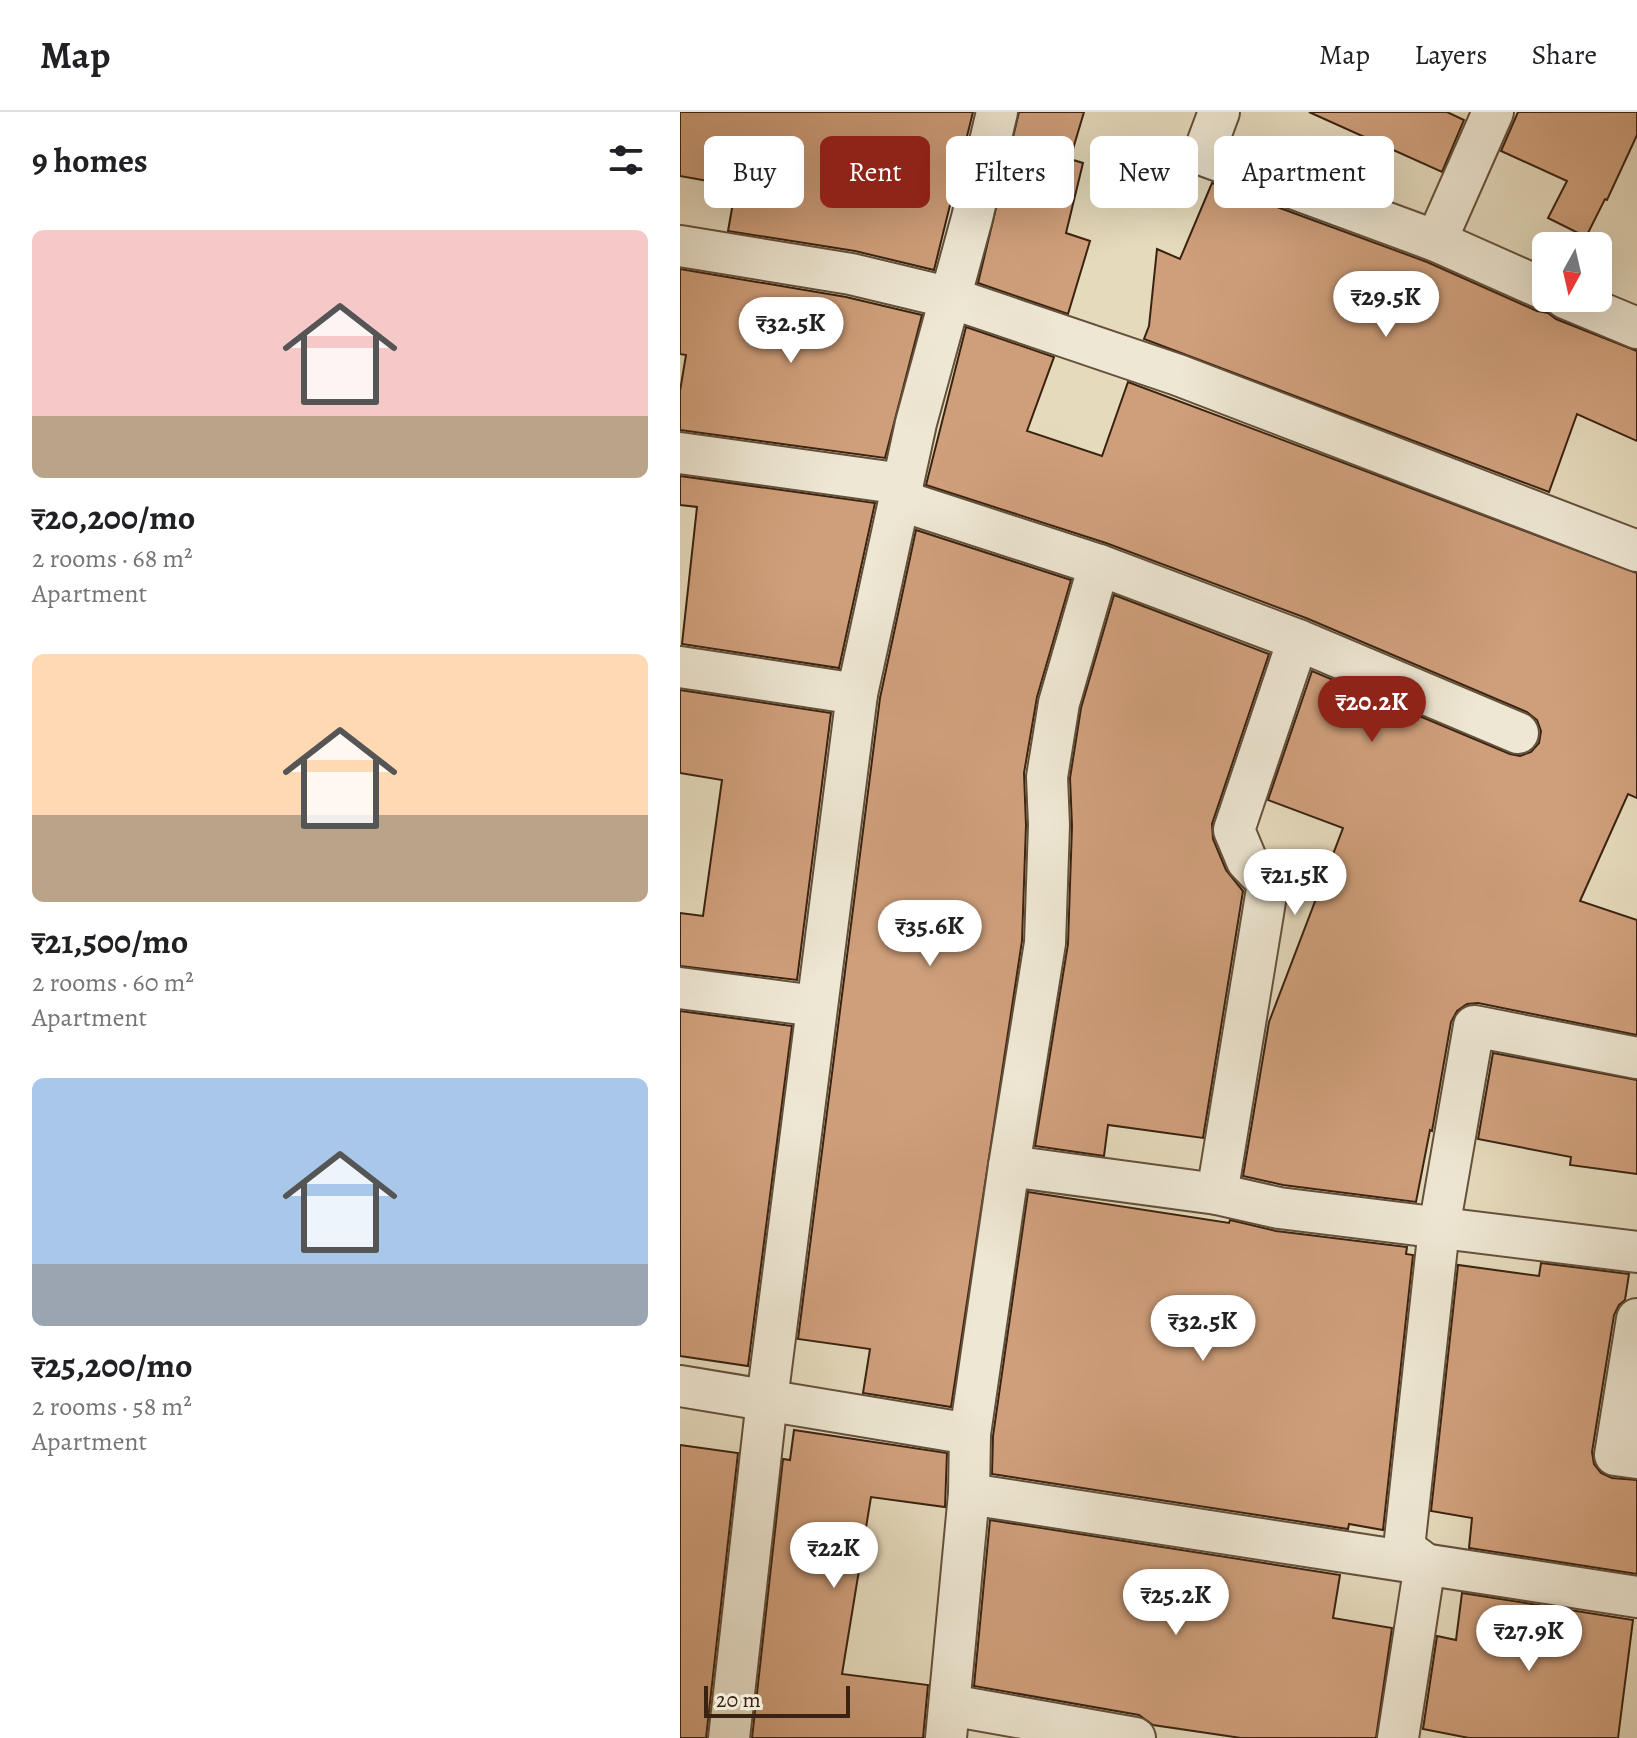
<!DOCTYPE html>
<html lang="en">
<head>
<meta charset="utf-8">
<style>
	:root { --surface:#fff; --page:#f6f6f6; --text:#202124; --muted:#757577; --line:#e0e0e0; --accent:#8f2418 }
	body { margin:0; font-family:Alegreya,serif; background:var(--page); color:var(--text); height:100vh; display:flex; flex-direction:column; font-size:30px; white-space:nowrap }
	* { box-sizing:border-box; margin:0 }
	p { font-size:26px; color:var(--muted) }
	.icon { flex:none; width:44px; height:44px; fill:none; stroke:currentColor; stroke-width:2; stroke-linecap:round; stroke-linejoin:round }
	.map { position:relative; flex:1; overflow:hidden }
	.side { display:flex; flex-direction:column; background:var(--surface); width:680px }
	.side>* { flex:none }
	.hud { position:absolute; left:24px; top:24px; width:760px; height:72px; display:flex; gap:16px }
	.needle { width:52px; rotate:188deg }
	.fabs { position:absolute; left:852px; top:120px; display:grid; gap:16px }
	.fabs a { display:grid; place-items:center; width:80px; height:80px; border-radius:12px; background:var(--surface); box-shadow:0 8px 32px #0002; font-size:40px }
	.scale { position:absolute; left:24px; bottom:20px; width:146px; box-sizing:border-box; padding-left:8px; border:4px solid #392210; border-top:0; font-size:22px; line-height:28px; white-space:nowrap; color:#392210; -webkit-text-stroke:6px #eee7d3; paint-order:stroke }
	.price { position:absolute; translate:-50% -68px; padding:0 18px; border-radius:28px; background:#fff; color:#222; font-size:26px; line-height:52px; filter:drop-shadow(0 2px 4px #0008) }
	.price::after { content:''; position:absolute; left:50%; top:48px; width:24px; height:18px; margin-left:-12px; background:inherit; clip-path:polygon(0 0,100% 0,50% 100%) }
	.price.current { background:var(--accent); color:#fff }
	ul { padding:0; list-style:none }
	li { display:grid; align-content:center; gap:16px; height:424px; padding:0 32px }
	li span { display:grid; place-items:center; height:248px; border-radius:12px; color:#555 }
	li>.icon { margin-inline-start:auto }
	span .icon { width:144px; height:144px; fill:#fffc; stroke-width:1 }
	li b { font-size:34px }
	h2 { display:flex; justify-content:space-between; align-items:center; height:96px; padding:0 32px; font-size:34px }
	.pill { padding:0 28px; border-radius:12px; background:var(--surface); box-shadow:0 8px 32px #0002; font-size:28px; line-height:72px }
	.pill.current { background:var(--accent); color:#fff }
	header { display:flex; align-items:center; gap:48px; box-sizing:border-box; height:112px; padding:0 40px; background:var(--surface); border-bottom:2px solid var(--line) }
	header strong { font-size:38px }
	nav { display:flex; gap:44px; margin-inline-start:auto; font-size:28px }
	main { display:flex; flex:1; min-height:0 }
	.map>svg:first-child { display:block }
	.building { fill:#cf9f7b; stroke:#392210; stroke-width:2 }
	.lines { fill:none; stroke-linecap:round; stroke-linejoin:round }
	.street-casing { stroke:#64503b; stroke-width:44 }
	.street { stroke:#eee7d3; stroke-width:40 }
</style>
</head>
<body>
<header>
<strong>Map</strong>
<nav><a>Map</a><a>Layers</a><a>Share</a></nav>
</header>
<main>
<section class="side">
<h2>9 homes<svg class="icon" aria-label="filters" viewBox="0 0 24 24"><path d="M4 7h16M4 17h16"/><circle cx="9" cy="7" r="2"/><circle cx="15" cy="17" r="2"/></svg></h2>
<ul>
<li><span style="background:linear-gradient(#f6c9c9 75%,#b9a48a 0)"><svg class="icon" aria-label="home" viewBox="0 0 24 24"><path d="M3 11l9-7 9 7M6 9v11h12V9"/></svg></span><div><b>₹20,200/mo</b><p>2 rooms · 68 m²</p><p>Apartment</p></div></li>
<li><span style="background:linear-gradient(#ffd9b3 65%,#b9a48a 0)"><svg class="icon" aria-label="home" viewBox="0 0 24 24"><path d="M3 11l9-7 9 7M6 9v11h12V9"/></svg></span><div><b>₹21,500/mo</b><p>2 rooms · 60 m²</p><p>Apartment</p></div></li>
<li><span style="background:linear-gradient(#a9c7e8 75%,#9aa5b1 0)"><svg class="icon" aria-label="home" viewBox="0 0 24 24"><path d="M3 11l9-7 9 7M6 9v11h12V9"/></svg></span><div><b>₹25,200/mo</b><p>2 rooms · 58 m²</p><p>Apartment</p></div></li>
</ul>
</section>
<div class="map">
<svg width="957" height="1626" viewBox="0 0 957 1626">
	<rect width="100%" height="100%" fill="#e5dabc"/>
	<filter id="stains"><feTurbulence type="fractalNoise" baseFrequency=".0025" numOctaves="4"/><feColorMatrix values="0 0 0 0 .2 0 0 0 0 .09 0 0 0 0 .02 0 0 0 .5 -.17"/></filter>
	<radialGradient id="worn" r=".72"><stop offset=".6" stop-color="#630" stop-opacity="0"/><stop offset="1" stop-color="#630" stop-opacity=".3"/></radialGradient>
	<!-- building -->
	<g class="building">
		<path d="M 0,0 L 293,0 L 254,158 L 175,139 L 48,119 L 56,74 L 0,64 Z"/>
		<path d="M 339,0 L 404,0 L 390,47 L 403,51 L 386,121 L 410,129 L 388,202 L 298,171 Z"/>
		<path d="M 629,0 L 767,0 L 784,8 L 762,60 Z"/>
		<path d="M 838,0 L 957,0 L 957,23 L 927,88 L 925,87 L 906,125 L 868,106 L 887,69 L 821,39 Z"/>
		<path d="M 532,71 L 747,150 L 857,199 L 868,201 L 876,207 L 957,239 L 957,329 L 897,302 L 869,380 L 464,227 L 469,214 L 477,137 L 500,147 Z"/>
		<path d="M 0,157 L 166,185 L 242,203 L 205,346 L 0,318 L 0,279 L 6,243 L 0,242 Z"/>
		<path d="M 286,215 L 374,245 L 347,319 L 422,344 L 448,270 L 957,461 L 957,686 L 948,682 L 900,789 L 957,808 L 957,923 L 798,891 L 787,892 L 777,899 L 771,910 L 752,1019 L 750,1018 L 736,1090 L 603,1073 L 563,1064 L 589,910 L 663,716 L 588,688 L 632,559 L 830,642 L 840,644 L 851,640 L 859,631 L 861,619 L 857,608 L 847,600 L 626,506 L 426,431 L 246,373 Z"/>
		<path d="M 0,364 L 195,391 L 159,556 L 2,532 L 17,395 L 0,393 Z"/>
		<path d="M 236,418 L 391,468 L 357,585 L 344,661 L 346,713 L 342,829 L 271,1295 L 183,1281 L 190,1237 L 118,1227 L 200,586 Z"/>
		<path d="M 434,483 L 589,542 L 532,712 L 533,727 L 546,758 L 563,779 L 523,1026 L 428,1013 L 424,1044 L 355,1034 L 388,832 L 392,714 L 390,666 L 401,596 Z"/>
		<path d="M 0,578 L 151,601 L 117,868 L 0,854 L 0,801 L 23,804 L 42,668 L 0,661 Z"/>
		<path d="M 0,899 L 112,914 L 68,1254 L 0,1244 Z"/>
		<path d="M 813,941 L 957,968 L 957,1062 L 890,1053 L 891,1045 L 798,1027 Z"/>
		<path d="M 348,1080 L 549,1111 L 550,1108 L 596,1119 L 727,1135 L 726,1142 L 733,1143 L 703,1418 L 669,1412 L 668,1417 L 312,1362 L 313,1324 Z"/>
		<path d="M 861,1151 L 949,1162 L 945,1188 L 939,1193 L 934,1203 L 912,1340 L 914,1352 L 921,1361 L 932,1366 L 957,1368 L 957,1462 L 789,1436 L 792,1406 L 751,1399 L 778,1153 L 859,1164 Z"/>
		<path d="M 114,1318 L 267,1341 L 265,1395 L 191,1385 L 162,1562 L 248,1573 L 243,1626 L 72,1626 L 103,1347 L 110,1348 Z"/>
		<path d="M 0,1333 L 58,1341 L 26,1626 L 0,1626 Z"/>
		<path d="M 310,1408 L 660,1463 L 653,1506 L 712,1516 L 696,1626 L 561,1626 L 473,1613 L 459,1603 L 294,1574 Z"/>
		<path d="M 782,1481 L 953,1508 L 938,1626 L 789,1626 L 743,1617 L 757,1524 L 776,1528 Z"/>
	</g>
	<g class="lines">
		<defs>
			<g id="street">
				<path d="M 539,0 L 523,43 L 756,129 L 866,178"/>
				<path d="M 756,129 L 813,0"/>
				<path d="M 0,134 L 171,162 L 271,186 L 498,263 L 957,439"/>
				<path d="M 885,186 L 957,216"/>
				<path d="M 0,341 L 223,372"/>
				<path d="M 219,388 L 419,453 L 618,528 L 838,621"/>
				<path d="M 0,555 L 177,582"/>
				<path d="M 0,876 L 136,894"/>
				<path d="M 329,1054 L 365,831 L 369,713 L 367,665 L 379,591 L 419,453"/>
				<path d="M 537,1082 L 588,771 L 567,749 L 554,718 L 618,528"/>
				<path d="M 957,1207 L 935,1343 L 957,1346"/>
				<path d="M 0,1274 L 290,1322"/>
				<path d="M 289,1382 L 290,1322 L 329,1054 L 537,1082 L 599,1096 L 957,1140"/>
				<path d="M 270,1593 L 455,1626"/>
				<path d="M 49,1626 L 87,1288 L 177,582 L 236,311 L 292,106 L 317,0"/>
				<path d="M 266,1626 L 289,1382 L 957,1485"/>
				<path d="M 718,1626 L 745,1452 L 724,1436 L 759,1116 L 794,914 L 957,946"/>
			</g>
		</defs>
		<!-- street casing -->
		<use href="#street" class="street-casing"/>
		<!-- street -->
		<use href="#street" class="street"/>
	</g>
	<rect width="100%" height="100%" filter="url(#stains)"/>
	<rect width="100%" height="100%" fill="url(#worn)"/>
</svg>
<div class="fabs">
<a><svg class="needle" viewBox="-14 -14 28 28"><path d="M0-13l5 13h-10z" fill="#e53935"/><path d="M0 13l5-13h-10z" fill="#757577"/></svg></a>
</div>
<div class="scale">20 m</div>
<b class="price" style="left:706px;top:227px">₹29.5K</b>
<b class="price" style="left:111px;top:253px">₹32.5K</b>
<b class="price current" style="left:692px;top:632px">₹20.2K</b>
<b class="price" style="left:615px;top:805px">₹21.5K</b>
<b class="price" style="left:250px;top:856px">₹35.6K</b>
<b class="price" style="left:523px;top:1251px">₹32.5K</b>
<b class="price" style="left:154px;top:1478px">₹22K</b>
<b class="price" style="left:496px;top:1525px">₹25.2K</b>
<b class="price" style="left:849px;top:1561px">₹27.9K</b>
<div class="hud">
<a class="pill">Buy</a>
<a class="pill current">Rent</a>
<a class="pill">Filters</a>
<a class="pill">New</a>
<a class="pill">Apartment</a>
</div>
</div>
</main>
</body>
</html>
